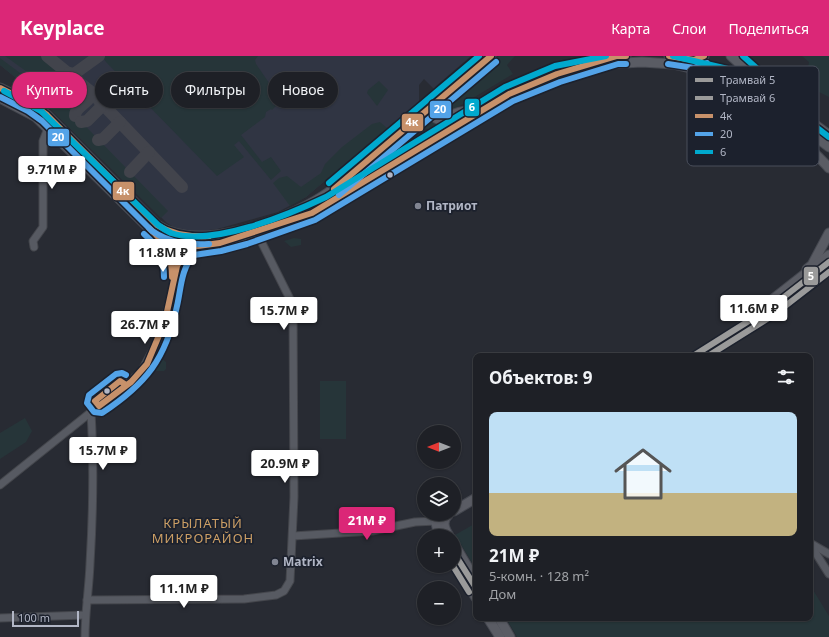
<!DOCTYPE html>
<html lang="ru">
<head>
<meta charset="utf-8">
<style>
	:root { --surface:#1e2026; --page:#2b2d32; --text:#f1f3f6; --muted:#a1a3a7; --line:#3c3e43; --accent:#db2777 }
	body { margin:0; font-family:"Noto Sans",sans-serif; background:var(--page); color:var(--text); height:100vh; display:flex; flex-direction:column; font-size:15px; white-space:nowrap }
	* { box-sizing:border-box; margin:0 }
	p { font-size:13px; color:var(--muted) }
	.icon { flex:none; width:22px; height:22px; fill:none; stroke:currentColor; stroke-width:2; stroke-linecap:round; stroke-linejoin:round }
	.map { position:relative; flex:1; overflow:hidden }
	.side { position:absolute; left:473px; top:297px; width:340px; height:268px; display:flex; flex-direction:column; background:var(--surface); border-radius:8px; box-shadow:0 1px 3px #0004,0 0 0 1px var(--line) }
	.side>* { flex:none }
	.hud { position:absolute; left:12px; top:16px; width:380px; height:36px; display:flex; gap:8px }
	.needle { width:26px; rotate:270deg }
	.fabs { position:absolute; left:417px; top:369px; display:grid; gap:8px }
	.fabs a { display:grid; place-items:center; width:44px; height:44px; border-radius:50%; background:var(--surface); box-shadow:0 1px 3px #0004,0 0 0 1px var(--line); font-size:20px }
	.scale { position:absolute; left:12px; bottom:10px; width:67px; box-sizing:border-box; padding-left:4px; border:2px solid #b1b6c5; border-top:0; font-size:11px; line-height:14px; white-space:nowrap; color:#b1b6c5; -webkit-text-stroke:3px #1c212d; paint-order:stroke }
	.price { position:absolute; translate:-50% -34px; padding:0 9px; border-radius:4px; background:#fff; color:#222; font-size:13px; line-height:26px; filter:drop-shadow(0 1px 2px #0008) }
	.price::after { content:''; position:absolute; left:50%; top:24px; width:12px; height:9px; margin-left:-6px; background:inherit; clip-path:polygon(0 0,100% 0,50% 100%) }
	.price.selected { background:var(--accent); color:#fff }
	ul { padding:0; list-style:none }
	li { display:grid; align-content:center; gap:8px; height:212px; padding:0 16px }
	li span { display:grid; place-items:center; height:124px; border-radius:8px; color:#555 }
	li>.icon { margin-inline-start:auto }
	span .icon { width:72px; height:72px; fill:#fffc; stroke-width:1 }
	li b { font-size:17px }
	h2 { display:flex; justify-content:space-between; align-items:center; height:48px; padding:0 16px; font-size:17px }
	.chip { padding:0 14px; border-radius:18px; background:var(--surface); box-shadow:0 1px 3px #0004,0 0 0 1px var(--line); font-size:14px; line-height:36px }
	.chip.selected { background:var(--accent); color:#fff }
	header { display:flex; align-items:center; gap:24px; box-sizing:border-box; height:56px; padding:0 20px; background:var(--accent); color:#fff }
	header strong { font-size:19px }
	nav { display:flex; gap:22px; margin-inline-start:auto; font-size:14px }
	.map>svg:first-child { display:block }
	.airport { fill:#303543 }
	.green { fill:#263539 }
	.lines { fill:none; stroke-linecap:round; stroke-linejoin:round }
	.taxiway { stroke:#42444c; stroke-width:12 }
	.minor-casing { stroke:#44464c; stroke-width:9 }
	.major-casing { stroke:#454850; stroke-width:11 }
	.minor { stroke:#575a62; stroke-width:7 }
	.major { stroke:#5a5c64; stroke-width:9 }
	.bus-1-casing { stroke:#1c212d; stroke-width:9 }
	.bus-2-casing { stroke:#1c212d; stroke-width:9 }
	.bus-3-casing { stroke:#1c212d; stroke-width:9 }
	.bus-1 { stroke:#c7916a; stroke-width:6 }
	.bus-2 { stroke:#53a3e8; stroke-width:6 }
	.bus-3 { stroke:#00a9ce; stroke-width:6 }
	.tram-1-casing { stroke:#1c212d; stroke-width:9 }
	.tram-2-casing { stroke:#1c212d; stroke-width:9 }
	.tram-1 { stroke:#9a9a9a; stroke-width:6 }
	.tram-2 { stroke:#9a9a9a; stroke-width:6 }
	.bus-dot { fill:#b1b6c5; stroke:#1c212d; stroke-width:1.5 }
	.poi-dot { fill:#818592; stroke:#1c212d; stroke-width:1.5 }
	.labels { text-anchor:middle; stroke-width:3.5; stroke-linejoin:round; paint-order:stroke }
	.poi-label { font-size:12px; font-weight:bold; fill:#b1b6c5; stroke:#1c212d; text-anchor:start }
	.neighbourhood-label { font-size:13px; letter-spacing:1px; fill:#cc9f65; stroke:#1c212d }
	.key { fill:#1c212d; stroke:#494e5b; stroke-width:1 }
	.key-label { font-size:11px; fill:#b1b6c5 }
	.line-badge { stroke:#1c212d; stroke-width:1.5 }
	.badge-label { font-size:11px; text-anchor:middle; font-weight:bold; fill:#fff }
</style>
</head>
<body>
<header>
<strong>Keyplace</strong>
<nav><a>Карта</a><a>Слои</a><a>Поделиться</a></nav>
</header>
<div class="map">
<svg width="829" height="581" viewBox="0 0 829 581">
	<rect width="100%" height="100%" fill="#282b33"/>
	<!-- airport -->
	<path class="airport" d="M 0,0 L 471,0 L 436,30 L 434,33 L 424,23 L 419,29 L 419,52 L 386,81 L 382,76 L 306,141 L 278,156 L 217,173 L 202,175 L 183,174 L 175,172 L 167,167 L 31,34 L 0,9 Z"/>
	<!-- green -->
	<g class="green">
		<path d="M 5,0 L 40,0 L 74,26 L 73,30 L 65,38 L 52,34 Z"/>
		<path d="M 105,0 L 258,0 L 255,4 L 256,8 L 276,37 L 275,45 L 272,48 L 274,49 L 280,46 L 272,54 L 271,53 L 266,56 L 265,61 L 241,79 L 262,106 L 271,101 L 281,115 L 271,124 L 239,85 L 234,89 L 244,101 L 217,120 L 106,6 L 104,3 Z"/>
		<path d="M 499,0 L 515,0 L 507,9 L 513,18 L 443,60 L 438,55 L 438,51 L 470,25 L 471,20 Z"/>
		<path d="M 736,0 L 745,0 L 754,7 L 749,13 Z"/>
		<path d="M 802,0 L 829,0 L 829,41 L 813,33 L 806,22 L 809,6 Z"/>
		<path d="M 0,2 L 43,34 L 59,43 L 168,155 L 161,162 L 31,34 L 0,9 Z"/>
		<path d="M 379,25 L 388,34 L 377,50 L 367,37 L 368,34 Z"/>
		<path d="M 752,25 L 829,85 L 829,89 L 750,27 Z"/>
		<path d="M 430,56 C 436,65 439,70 451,70 L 436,79 L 429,73 L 419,72 L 411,78 L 411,81 L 406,86 L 402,85 L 369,112 L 368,110 Z"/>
		<path d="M 380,66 L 392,76 L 386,81 L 382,76 L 306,141 L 290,150 L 273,127 L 279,122 L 287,120 L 301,131 L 321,117 L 325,108 L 342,91 L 372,68 Z"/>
		<path d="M 312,168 L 312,170 L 282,180 L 282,178 Z"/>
		<path d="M 294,182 L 301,183 L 301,189 L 291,191 L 284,185 Z"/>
		<path d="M 170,188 L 185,191 L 176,207 Z"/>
		<path d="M 161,302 L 166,306 L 166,313 L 164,315 L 154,315 L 158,311 Z"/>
		<rect x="320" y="325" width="26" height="58"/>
		<path d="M 25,362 L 32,375 L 26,386 L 0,403 L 0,377 Z"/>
		<path d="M 476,467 L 476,513 L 455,479 Z"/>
		<path d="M 810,529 L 829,560 L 829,581 L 517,581 L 506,562 L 810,562 Z"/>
	</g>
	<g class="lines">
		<!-- taxiway -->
		<g class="taxiway">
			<path d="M 47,0 L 91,36 L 182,131"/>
			<path d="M 69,17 L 74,18 L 99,0"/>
			<path d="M 75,60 C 75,49 92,47 91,36"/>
			<path d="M 81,66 L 87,65 L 100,52 L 101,45"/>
			<path d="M 98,84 L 103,83 L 120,66"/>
			<path d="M 130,116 L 149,96"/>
		</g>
		<defs>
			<g id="minor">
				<path d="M 161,182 L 170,197 L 172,219"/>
				<path d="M 34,191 L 33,185 L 43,171 L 43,85 L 48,72"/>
				<path d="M 0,429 L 141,316 L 156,288 L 168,252 L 179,206 L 186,194 L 194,189"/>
				<path d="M 293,480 L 372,475 L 415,466 L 437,465"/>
				<path d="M 810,487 L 829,498"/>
				<path d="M 810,488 L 829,518"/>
				<path d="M 87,544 L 244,543 L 276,539 L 284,535 L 290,525 L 294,441 L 293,249 L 257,177"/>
				<path d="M 0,562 L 85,559"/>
				<path d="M 85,581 C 85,556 89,533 90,508 C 93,458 94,407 91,356"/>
			</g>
			<g id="major">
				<path d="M 669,0 L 694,4 L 704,0"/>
				<path d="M 731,0 L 775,39 L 829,79"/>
				<path d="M 606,4 L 626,0"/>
				<path d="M 769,18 L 767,29 L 770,34"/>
				<path d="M 0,32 L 32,48 L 47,59 L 157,169 C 198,197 285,165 323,140 C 346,125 366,106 387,89 C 421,59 455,29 491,0"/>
				<path d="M 752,38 C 774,65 805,85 829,112"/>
				<path d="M 0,42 L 36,61 L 153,176 L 168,184 L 181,187 L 210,188 L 245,180 L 300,162 L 330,148 L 509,38 L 557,18 L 606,8 L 642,6 L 673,8 L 729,21 L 778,52 L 829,91"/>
				<path d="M 433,48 C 432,52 432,54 433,58 C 438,70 450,59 457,57 C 464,55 472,55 479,53"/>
				<path d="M 807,213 L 812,209 L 829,177"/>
				<path d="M 710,300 L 758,255 L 829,199"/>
				<path d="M 454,455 L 476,442"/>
				<path d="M 449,458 C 441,465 444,472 449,480"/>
				<path d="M 439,480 L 436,467 L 448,458"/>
				<path d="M 454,488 L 476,525"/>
				<path d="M 454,506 L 476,542"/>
				<path d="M 488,562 L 500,581"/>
				<path d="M 499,562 L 510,581"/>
			</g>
		</defs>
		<!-- minor casing -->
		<use href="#minor" class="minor-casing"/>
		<!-- major casing -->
		<use href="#major" class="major-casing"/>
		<!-- minor -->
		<use href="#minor" class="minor"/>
		<!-- major -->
		<use href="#major" class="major"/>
		<defs>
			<g id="bus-1">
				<path d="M 669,0 L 694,4 L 704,0"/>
				<path d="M 0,32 L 32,48 L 47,59 L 157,169 C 173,179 190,181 209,180"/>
				<path d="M 334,133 L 491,0"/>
				<path d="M 149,172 C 166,187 172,199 172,221"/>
				<path d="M 126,329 L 120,325 L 95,345 L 99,350 L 131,326 L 147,308 L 165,265 L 177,210 L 185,196 L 190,191 L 220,187 L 312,157 L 509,38 L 557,18 L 617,0 L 626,0"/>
			</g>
			<g id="bus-2">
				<path d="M 668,8 L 694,12 L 707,7"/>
				<path d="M 0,41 L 28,55 L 42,65 L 152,175 C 170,187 188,189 209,188"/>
				<path d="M 339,139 L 496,6"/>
				<path d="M 144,178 C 159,191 164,201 164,221"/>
				<path d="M 126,319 L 122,317 L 116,318 L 89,339 L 87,347 L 94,356 L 102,357 C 146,328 166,303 177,250 C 181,233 181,212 194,199 L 221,195 L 247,188 L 315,164 L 513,45 L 560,26 L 618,8 L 626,8"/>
			</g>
			<g id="bus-3">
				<path d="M 673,0 L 732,14 L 782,45 L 829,81"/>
				<path d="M 743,0 L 771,25"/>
				<path d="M 4,35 L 41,55 L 158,169 C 162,172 167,175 171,177 C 212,191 288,159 326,141 L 505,31 L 555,10 L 606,0"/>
				<path d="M 329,127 L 479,0"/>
			</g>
		</defs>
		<!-- bus-1 casing -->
		<use href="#bus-1" class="bus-1-casing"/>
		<!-- bus-2 casing -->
		<use href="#bus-2" class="bus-2-casing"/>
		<!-- bus-3 casing -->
		<use href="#bus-3" class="bus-3-casing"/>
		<!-- bus-1 -->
		<use href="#bus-1" class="bus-1"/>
		<!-- bus-2 -->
		<use href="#bus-2" class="bus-2"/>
		<!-- bus-3 -->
		<use href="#bus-3" class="bus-3"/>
		<defs>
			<g id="tram-1">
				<path d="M 693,300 L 771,251 L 829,206"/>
				<path d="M 454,497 L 476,532"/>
			</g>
			<g id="tram-2">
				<path d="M 708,300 L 775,258 L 829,216"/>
				<path d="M 453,510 L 469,536"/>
			</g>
		</defs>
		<!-- tram-1 casing -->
		<use href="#tram-1" class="tram-1-casing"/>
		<!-- tram-2 casing -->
		<use href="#tram-2" class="tram-2-casing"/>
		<!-- tram-1 -->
		<use href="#tram-1" class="tram-1"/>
		<!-- tram-2 -->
		<use href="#tram-2" class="tram-2"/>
	</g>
	<!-- markers -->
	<g class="bus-dot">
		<circle cx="390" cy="119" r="3.5"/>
		<circle cx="107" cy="335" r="3.5"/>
	</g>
	<g class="poi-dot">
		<circle cx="418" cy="150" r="4"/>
		<circle cx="275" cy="506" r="4"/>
	</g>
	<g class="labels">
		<!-- poi labels -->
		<g class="poi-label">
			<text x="426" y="154">Патриот</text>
			<text x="283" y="510">Matrix</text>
		</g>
		<!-- neighbourhood labels -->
		<g class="neighbourhood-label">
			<text x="203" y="472">КРЫЛАТЫЙ<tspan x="203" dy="15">МИКРОРАЙОН</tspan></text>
		</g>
	</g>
	<!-- legend -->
	<rect x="687" y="10" width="132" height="100" rx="6" class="key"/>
	<rect x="695" y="22" width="18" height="4" fill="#9a9a9a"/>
	<rect x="695" y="40" width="18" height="4" fill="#9a9a9a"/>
	<rect x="695" y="58" width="18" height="4" fill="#c7916a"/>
	<rect x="695" y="76" width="18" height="4" fill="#53a3e8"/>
	<rect x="695" y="94" width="18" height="4" fill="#00a9ce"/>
	<g class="key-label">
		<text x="720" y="28">Трамвай 5</text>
		<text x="720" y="46">Трамвай 6</text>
		<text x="720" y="64">4к</text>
		<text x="720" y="82">20</text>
		<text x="720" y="100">6</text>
	</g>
	<g class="line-badge">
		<rect x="464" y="42" width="16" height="19" rx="4" fill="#00a9ce"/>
		<rect x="429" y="44" width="23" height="19" rx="4" fill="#53a3e8"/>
		<rect x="401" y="57" width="23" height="19" rx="4" fill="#c7916a"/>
		<rect x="47" y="72" width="23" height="19" rx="4" fill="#53a3e8"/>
		<rect x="112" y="125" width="23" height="20" rx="4" fill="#c7916a"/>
		<rect x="803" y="210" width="16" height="20" rx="4" fill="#9a9a9a"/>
	</g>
	<g class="badge-label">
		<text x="472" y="55">6</text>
		<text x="440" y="57">20</text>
		<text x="412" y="70">4к</text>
		<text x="58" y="85">20</text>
		<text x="123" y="139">4к</text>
		<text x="811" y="224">5</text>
	</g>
</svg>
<div class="fabs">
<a><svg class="needle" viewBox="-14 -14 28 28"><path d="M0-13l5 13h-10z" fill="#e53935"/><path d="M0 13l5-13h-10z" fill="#a1a3a7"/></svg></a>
<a><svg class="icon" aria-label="layers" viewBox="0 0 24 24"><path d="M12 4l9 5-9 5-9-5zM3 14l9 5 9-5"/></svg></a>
<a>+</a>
<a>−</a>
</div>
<div class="scale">100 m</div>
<b class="price" style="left:52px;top:134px">9.71M ₽</b>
<b class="price" style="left:163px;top:217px">11.8M ₽</b>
<b class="price" style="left:754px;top:273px">11.6M ₽</b>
<b class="price" style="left:284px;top:275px">15.7M ₽</b>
<b class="price" style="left:145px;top:289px">26.7M ₽</b>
<b class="price" style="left:103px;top:415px">15.7M ₽</b>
<b class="price" style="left:285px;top:428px">20.9M ₽</b>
<b class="price selected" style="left:367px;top:485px">21M ₽</b>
<b class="price" style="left:184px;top:553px">11.1M ₽</b>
<div class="hud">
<a class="chip selected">Купить</a>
<a class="chip">Снять</a>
<a class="chip">Фильтры</a>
<a class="chip">Новое</a>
</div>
<section class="side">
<h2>Объектов: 9<svg class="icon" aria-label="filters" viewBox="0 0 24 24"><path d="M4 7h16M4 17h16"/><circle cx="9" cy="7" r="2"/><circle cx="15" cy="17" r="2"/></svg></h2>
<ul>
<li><span style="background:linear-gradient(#bfe0f5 65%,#c2b280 0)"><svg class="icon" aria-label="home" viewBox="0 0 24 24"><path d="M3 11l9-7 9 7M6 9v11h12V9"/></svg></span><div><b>21M ₽</b><p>5-комн. · 128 m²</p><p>Дом</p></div></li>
</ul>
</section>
</div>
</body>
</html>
